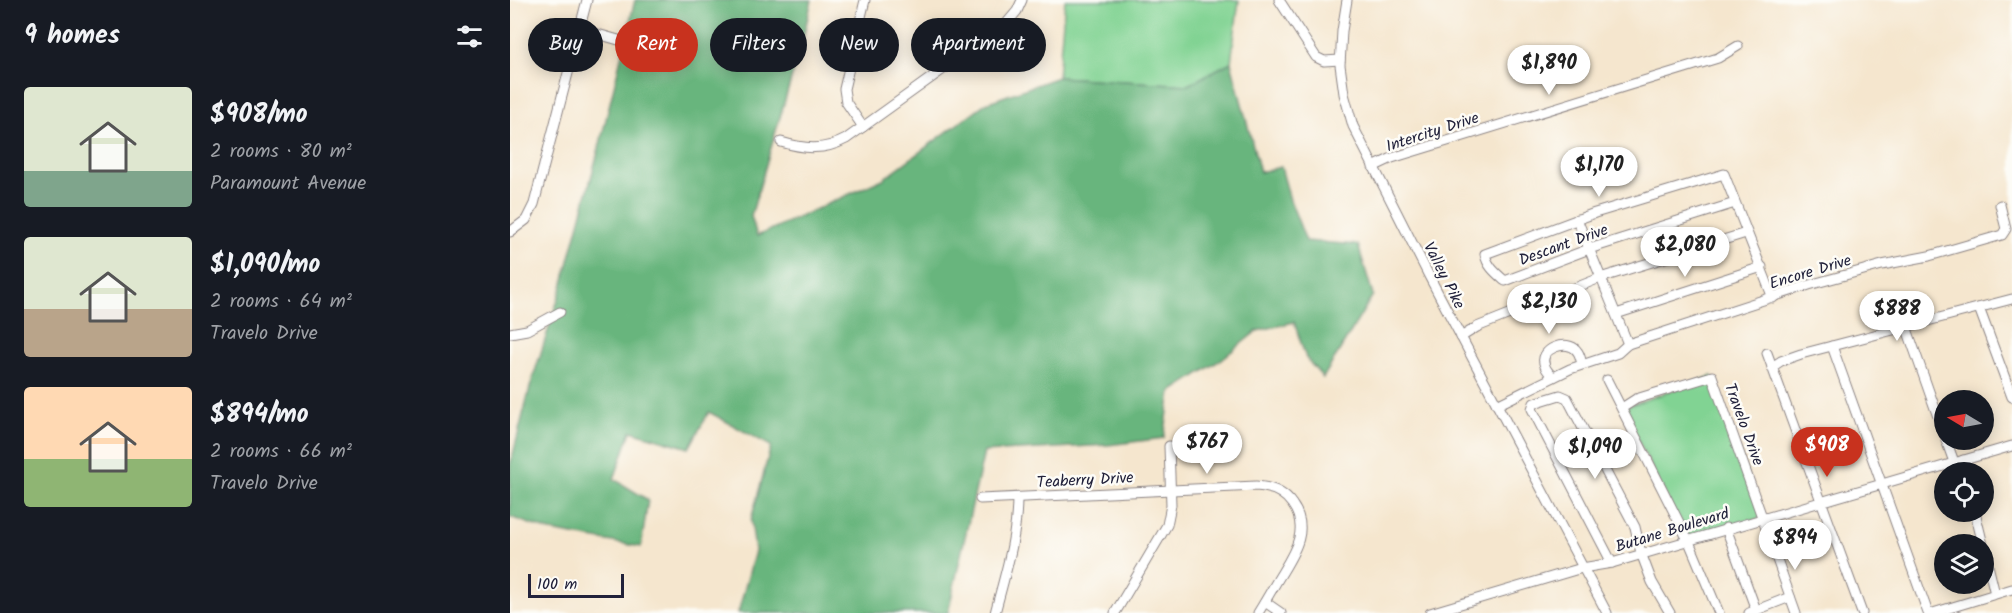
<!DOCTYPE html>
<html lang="en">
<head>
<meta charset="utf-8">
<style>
	:root { --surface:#171b24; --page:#20242c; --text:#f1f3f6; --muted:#9ea1a6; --accent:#c8321e }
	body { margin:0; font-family:Kalam,sans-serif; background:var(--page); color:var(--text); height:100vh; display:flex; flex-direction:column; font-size:22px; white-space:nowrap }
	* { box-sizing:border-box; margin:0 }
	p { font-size:20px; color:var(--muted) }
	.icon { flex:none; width:33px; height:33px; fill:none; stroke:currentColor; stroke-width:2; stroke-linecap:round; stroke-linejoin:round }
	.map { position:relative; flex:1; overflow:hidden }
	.sheet { display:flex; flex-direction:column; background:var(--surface); width:510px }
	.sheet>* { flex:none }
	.guide { position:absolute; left:18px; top:18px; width:570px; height:54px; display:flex; gap:12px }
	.needle { width:39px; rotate:280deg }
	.fabs { position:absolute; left:1424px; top:390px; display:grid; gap:12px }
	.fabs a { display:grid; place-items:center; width:60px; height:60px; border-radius:50%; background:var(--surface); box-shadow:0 3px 15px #0003; font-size:30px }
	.scale { position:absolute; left:18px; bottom:15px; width:96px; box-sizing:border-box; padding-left:6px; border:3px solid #22223b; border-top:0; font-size:16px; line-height:21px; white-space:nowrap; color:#22223b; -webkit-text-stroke:4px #fdfcf7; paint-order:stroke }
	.price { position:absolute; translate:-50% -51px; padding:0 14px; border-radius:21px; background:#fff; color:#222; font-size:20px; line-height:39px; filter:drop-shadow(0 2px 3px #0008) }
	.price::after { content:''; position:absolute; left:50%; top:36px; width:18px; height:14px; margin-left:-9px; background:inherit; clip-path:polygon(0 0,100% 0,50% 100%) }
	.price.current { background:var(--accent); color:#fff }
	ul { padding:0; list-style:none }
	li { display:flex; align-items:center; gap:18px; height:150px; padding:0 24px }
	li span { display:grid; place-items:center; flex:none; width:168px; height:120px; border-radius:6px; color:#555 }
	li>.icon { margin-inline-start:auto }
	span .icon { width:72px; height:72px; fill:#fffc; stroke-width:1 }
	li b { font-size:26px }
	h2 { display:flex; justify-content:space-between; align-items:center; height:72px; padding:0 24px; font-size:26px }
	.tag { padding:0 21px; border-radius:27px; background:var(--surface); box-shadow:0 3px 15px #0003; font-size:21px; line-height:54px }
	.tag.current { background:var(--accent); color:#fff }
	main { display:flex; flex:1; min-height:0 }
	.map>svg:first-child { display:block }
	.green { fill:#81d393; stroke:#527a67; stroke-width:1.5 }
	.forest { fill:#68b57d; stroke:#456c5c; stroke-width:1.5 }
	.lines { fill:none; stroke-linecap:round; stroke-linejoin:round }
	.minor-casing { stroke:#8c8484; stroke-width:11 }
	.minor { stroke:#fff; stroke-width:9 }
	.labels { text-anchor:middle; stroke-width:5; stroke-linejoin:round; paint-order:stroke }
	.street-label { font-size:16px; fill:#22223b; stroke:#fdfcf7 }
</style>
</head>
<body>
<main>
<section class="sheet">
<h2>9 homes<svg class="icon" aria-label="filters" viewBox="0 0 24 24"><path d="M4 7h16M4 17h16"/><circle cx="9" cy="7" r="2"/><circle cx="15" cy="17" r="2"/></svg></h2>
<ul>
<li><span style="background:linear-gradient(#dfe7d0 70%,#7fa58c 0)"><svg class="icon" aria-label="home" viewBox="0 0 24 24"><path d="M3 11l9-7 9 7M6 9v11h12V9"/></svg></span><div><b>$908/mo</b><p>2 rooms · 80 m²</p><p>Paramount Avenue</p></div></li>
<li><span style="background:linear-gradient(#dfe7d0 60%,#b9a48a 0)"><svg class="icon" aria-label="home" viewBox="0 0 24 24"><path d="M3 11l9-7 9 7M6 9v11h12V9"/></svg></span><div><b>$1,090/mo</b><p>2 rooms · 64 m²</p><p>Travelo Drive</p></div></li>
<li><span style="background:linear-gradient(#ffd9b3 60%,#8fb573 0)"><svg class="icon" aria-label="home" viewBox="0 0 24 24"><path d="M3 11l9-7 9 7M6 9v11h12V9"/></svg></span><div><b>$894/mo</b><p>2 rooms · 66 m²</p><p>Travelo Drive</p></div></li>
</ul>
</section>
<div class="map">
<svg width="1502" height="613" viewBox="0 0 1502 613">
	<rect width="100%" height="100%" fill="#fdfcf7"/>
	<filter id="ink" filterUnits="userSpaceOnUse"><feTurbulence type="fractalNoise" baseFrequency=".0167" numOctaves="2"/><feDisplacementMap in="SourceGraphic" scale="12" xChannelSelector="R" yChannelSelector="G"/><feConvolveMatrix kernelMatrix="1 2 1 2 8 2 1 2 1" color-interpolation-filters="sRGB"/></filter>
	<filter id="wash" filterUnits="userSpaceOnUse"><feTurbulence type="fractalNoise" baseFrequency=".008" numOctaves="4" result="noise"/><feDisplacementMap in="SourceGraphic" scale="24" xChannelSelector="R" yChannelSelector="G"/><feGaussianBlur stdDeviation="1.35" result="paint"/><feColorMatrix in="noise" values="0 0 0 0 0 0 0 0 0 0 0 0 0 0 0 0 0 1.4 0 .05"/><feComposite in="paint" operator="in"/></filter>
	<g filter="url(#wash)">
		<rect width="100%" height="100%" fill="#f5e6ce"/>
		<!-- green -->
		<g class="green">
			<path d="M 555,0 L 729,0 L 721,62 L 678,85 L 548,77 Z"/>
			<path d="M 1202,376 L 1252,518 L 1177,540 L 1112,408 Z"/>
		</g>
		<!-- forest -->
		<path class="forest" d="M 125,0 L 302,0 L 292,42 L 241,216 L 247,236 L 373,179 L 476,103 L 548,77 L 678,85 L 721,62 L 750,172 L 771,167 L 780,200 L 796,241 L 848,245 L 863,295 L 813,378 L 796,358 L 784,322 L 747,331 L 712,359 L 661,392 L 654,438 L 598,445 L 474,452 L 438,613 L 228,613 L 245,551 L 241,520 L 261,446 L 199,412 L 179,448 L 121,431 L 104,479 L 138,500 L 131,547 L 40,531 L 0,517 L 0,466 L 20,387 L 52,287 L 89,148 Z"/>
	</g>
	<g filter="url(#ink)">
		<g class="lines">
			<defs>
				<g id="minor">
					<path d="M 769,0 L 806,57 L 814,61 L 830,60"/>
					<path d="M 837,0 L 832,31 L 830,65 L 834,94 L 843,126 L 919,276 L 1097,613"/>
					<path d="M 70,29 L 112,41"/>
					<path d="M 353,127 L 336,102 L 334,89 L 355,0"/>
					<path d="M 271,142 C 294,149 314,151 336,139 L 496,24 L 507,11 L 512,0"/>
					<path d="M 863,167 L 882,158 L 1208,58 L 1228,46"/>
					<path d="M 1225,203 L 1079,249 L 995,281 C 986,273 977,266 975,254 L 1085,213 L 1214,174 L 1263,298"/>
					<path d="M 1067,219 L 1118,344"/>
					<path d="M 0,232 L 16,220 L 24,204 L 77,0"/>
					<path d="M 1469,308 L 1502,397"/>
					<path d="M 1106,314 L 1252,267"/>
					<path d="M 1396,326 L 1434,434"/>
					<path d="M 0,333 L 17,330 L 50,312"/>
					<path d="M 951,337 L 967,327 L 1090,278 L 1236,233"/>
					<path d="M 1322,346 L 1418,613"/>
					<path d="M 1257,353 L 1352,613"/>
					<path d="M 1262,367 L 1271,361 L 1291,354 L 1502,299"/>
					<path d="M 1043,377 C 1040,374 1036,370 1035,366 C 1027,349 1058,338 1067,351 C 1070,354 1071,361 1072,364"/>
					<path d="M 1097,380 L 1180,544 L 1209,613"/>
					<path d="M 987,405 L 1060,369 L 1108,353 L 1118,344 L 1299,285 L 1372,265 L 1419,256 L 1492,235 L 1496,229 L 1490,205"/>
					<path d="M 1112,408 L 1126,399 L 1202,376 L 1286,613"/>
					<path d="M 1436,440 L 1444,462"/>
					<path d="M 1453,460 L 1456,472"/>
					<path d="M 470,499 L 746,486 C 760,487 774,492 782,504 C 802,531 781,557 767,581 C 761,591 755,602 748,613"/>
					<path d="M 1465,512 L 1485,594"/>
					<path d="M 1216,528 L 1246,610"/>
					<path d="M 1102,563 L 1022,409 L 1024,403 L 1050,395 L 1057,398 L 1125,527 L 1131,553 L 1142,582 L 1160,613"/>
					<path d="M 755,602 L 771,613"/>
					<path d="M 485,613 C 495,574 507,538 507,498"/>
					<path d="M 605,613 L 657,525 L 661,505 L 659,446"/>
					<path d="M 920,613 L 1072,568 L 1102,563 L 1502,446"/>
					<path d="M 1239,613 L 1280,597"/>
					<path d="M 1423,613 L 1502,589"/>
				</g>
			</defs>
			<!-- minor casing -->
			<use href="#minor" class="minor-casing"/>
			<!-- minor -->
			<use href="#minor" class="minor"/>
		</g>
	</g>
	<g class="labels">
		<!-- street labels -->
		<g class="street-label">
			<text transform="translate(922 131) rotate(-18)" y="6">Intercity Drive</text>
			<text transform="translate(1053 244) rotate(-20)" y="6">Descant Drive</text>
			<text transform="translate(1300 271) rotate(-17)" y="6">Encore Drive</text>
			<text transform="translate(935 275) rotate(63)" y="6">Valley Pike</text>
			<text transform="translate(1235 424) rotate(70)" y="6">Travelo Drive</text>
			<text transform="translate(575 479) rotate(-3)" y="6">Teaberry Drive</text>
			<text transform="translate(1162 529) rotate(-17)" y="6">Butane Boulevard</text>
		</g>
	</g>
</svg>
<div class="fabs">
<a><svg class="needle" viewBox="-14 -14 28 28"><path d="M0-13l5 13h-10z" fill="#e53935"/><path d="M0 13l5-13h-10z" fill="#9ea1a6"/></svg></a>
<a><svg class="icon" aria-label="locate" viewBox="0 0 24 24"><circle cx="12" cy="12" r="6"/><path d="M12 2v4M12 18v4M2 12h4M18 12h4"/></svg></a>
<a><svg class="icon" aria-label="layers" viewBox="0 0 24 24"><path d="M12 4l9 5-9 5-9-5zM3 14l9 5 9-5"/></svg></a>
</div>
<div class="scale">100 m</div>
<b class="price" style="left:1039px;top:96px">$1,890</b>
<b class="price" style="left:1089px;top:198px">$1,170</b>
<b class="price" style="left:1175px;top:278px">$2,080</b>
<b class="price" style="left:1039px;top:335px">$2,130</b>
<b class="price" style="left:1387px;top:342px">$888</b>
<b class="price" style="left:697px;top:475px">$767</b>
<b class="price current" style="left:1317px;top:478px">$908</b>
<b class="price" style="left:1085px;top:480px">$1,090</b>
<b class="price" style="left:1285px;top:571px">$894</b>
<div class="guide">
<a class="tag">Buy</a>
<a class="tag current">Rent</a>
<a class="tag">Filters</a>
<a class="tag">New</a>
<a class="tag">Apartment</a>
</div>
</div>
</main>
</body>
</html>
